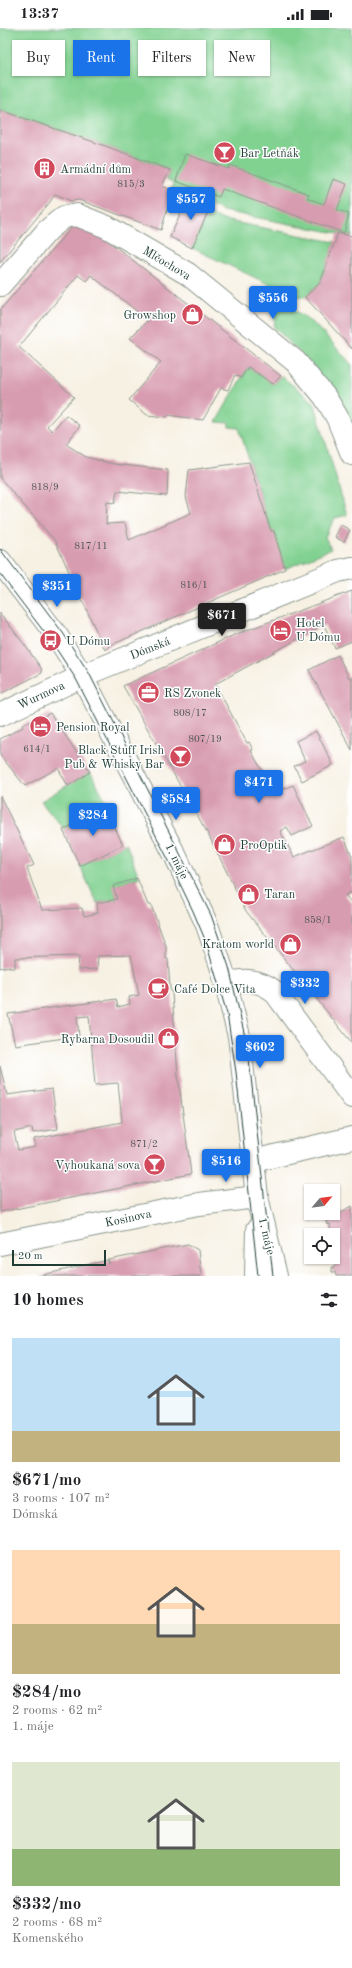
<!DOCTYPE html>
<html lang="en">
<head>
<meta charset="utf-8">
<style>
	:root { --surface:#fff; --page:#f2f2f2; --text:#202124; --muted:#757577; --accent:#1a73e8 }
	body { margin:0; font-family:"Old Standard TT",serif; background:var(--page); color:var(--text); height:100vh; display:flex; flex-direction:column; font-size:15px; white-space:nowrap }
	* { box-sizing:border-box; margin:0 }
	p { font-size:13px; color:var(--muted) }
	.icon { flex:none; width:22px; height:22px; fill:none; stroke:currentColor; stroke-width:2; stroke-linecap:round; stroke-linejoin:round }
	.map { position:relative; height:1248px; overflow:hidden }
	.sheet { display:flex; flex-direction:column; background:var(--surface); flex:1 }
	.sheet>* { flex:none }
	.guide { position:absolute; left:12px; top:12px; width:328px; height:36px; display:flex; gap:8px }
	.needle { width:26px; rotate:61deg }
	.tools { position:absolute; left:304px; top:1156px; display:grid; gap:8px }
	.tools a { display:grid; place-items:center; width:36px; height:36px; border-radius:0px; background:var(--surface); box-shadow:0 1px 3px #0004; font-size:20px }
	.scale { position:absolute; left:12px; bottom:10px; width:94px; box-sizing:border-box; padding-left:4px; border:2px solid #1f3d34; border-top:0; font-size:11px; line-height:14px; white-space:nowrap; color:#1f3d34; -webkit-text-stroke:3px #fff; paint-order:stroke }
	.price { position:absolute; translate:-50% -34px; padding:0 9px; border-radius:4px; background:var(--accent); color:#fff; font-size:13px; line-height:26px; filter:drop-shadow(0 1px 2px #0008) }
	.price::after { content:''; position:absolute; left:50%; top:24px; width:12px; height:9px; margin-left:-6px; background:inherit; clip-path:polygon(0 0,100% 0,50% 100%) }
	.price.active { background:#222; color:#fff }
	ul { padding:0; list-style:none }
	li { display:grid; align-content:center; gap:8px; height:212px; padding:0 12px }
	li span { display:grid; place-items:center; height:124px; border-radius:0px; color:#555 }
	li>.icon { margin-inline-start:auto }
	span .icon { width:72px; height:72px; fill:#fffc; stroke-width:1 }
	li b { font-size:17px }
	h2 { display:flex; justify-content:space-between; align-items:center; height:48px; padding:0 12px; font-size:17px }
	.tag { padding:0 14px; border-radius:0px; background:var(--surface); box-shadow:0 1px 3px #0004; font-size:14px; line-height:36px }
	.tag.active { background:var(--accent); color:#fff }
	.status { display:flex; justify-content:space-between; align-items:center; height:28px; padding:0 20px; background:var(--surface); direction:ltr }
	.status svg { height:11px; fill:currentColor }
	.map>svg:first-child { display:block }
	.green { fill:#81d191; stroke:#508762 }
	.building { fill:#d89cb0 }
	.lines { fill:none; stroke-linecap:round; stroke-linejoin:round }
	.street-casing { stroke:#8b978c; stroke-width:24 }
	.street { stroke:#fff; stroke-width:22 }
	.tram { stroke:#1f3d34; stroke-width:1 }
	.labels { text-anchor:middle; stroke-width:3; stroke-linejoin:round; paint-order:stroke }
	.number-label { font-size:10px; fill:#4d5553 }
	.poi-label { font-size:12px; fill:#1f3d34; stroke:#fff; text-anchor:start }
	.street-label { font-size:12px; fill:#1f3d34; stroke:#fff }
</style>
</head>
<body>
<div class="status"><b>13:37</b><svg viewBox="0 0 49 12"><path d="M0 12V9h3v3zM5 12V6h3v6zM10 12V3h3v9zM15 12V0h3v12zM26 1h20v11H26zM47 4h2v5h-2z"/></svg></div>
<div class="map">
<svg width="352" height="1248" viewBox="0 0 352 1248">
	<rect width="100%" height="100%" fill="#fff"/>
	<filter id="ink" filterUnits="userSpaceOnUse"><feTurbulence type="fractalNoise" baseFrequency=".025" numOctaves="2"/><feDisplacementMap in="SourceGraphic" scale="8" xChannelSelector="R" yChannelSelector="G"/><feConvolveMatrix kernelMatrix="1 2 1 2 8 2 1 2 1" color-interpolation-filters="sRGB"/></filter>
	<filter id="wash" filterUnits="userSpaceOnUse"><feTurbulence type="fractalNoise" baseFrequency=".012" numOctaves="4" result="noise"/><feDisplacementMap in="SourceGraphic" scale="16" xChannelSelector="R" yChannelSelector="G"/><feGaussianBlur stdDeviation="0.9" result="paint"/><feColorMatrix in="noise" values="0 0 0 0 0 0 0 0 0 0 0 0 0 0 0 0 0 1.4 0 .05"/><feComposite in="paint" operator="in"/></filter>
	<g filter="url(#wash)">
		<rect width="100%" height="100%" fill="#f7f1e3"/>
		<!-- green -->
		<g class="green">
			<path d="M 0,0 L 352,0 L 352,208 L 223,183 L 172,161 L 173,155 L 166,152 L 170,142 L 100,116 L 0,82 Z"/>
			<path d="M 208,185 L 223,192 L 335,214 L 320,255 L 305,269 L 294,268 L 192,220 Z"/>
			<path d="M 277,275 C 311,286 329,312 352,337 L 352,403 L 300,325 L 274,299 Z"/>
			<path d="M 248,339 L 273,356 L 281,348 L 314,374 L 347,487 L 335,490 L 325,509 L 331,521 L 285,541 L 274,503 L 271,503 L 239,400 L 229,399 L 229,395 L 216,394 Z"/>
			<path d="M 90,744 L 109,778 L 64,801 L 41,773 Z"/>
			<path d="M 126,815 L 139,849 L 114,858 L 117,871 L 97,875 L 80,838 Z"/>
		</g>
		<g id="blocks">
			<!-- building -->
			<g class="building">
				<path d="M 0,82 L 100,116 L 170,142 L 162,158 L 173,162 L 161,202 L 79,172 L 71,173 L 55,166 L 50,174 L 0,234 Z"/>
				<path d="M 185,126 L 229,141 L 230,137 L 309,166 L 307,170 L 324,176 L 333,151 L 347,156 L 337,182 L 349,186 L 344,205 L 222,161 L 219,169 L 176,153 Z"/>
				<path d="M 189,167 L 211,177 L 192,220 L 170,209 Z"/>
				<path d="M 76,197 L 89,198 L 281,348 L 273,356 L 248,339 L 241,350 L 235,347 L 228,362 L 221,360 L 203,392 L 168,387 L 167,389 L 147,387 L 129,372 L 161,334 L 130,310 L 148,292 L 91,247 L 86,253 L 78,247 L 19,319 L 74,369 L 47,398 L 52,403 L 66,387 L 80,398 L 66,416 L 86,429 L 114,436 L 168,442 L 167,468 L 117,463 L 115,475 L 107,474 L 106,496 L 125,495 L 129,512 L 191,485 L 186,469 L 189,442 L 249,434 L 271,503 L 274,503 L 285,541 L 109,618 L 105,622 L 55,513 L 0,450 L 0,282 L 72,199 Z"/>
				<path d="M 338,205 L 352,208 L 352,321 L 305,269 L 320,255 Z"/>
				<path d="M 341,497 L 350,502 L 344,514 L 335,509 Z"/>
				<path d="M 352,563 L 352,613 L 335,620 L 324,597 L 215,656 L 247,715 L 249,714 L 253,722 L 251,723 L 267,751 L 275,748 L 281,762 L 293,757 L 313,798 L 292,808 L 287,799 L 280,803 L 294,829 L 344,809 L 352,828 L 352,864 L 345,867 L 352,875 L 352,1015 L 246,883 L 208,806 L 123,658 L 234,607 Z"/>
				<path d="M 0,585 L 24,616 L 41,640 L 42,645 L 0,666 Z"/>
				<path d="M 338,627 L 349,650 L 352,649 L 352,722 L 309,642 Z"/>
				<path d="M 50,685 L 90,744 L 68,758 L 58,740 L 25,758 L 0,727 L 0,711 L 23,699 L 22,697 L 29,693 L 30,695 Z"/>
				<path d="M 316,703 L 333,737 L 302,753 L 294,738 L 305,733 L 296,713 Z"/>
				<path d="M 0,768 L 34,837 L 27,840 L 42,882 L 82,880 L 84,888 L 98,885 L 97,875 L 117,871 L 113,858 L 137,850 L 148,877 L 151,877 L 166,918 L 166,931 L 168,931 L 170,960 L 172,965 L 178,1048 L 191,1146 L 0,1184 L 0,1038 L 7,1067 L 52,1061 L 58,1101 L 33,1105 L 32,1100 L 14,1104 L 18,1122 L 36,1119 L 34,1111 L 122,1094 L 118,1055 L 95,1057 L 89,988 L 77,989 L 79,1008 L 15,1017 L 8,986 L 116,971 L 118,979 L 130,976 L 129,969 L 139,967 L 131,927 L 98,928 L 97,941 L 78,942 L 79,928 L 15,930 L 15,940 L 10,940 L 10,938 L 0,940 Z"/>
				<path d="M 109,778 L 110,780 L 107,782 L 123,817 L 80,838 L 63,802 Z"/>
				<path d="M 352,1178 L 352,1248 L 336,1248 L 335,1244 L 332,1244 L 332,1239 L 335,1239 L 333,1207 L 331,1207 L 330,1196 L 327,1197 L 326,1190 L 334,1188 Z"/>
				<path d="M 188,1216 L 198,1222 L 201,1248 L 38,1248 L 108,1232 L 109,1236 L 109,1232 Z"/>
			</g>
		</g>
	</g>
	<g filter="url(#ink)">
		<use href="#blocks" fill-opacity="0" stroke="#8b978c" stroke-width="1"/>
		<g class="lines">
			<defs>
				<g id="street">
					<path d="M 0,257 L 48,202 L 64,189 L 77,187 L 107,199 L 188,246 L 296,334 L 325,369 L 337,389 L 352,426"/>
					<path d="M 0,533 L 57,608 L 82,648 L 176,829 L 207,897 L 222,941 L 239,1008 L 257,1169 L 276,1248"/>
					<path d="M 0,687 L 89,645 L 338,543 L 352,540"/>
					<path d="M 226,956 C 244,951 258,951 274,963 L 352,1069"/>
					<path d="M 253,1133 L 352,1110"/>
					<path d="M 0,1216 L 199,1176 L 257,1169"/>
					<path d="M 256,1248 L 257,1202"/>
				</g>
			</defs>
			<!-- street casing -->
			<use href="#street" class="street-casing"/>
			<!-- street -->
			<use href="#street" class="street"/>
			<!-- tram -->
			<g class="tram">
				<path d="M 0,521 L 63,605 L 89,645 L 211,887 L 229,939 L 248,1022 L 273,1248"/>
				<path d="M 0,546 L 51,613 L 76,651 L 169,833 L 193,883 L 206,914 L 227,986 L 236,1044 L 258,1248"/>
			</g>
		</g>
	</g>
	<!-- icons -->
	<defs>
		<symbol id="bar-disc" viewBox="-11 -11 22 22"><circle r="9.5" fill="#d1495b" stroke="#fff"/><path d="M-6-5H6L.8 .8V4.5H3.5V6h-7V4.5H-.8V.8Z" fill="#fff"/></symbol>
		<symbol id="building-disc" viewBox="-11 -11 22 22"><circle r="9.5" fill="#d1495b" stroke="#fff"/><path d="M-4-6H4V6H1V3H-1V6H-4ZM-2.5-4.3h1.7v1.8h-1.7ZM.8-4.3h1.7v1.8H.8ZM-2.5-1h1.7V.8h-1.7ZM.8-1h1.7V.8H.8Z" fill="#fff"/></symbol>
		<symbol id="shop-disc" viewBox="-11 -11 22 22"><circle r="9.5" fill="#d1495b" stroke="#fff"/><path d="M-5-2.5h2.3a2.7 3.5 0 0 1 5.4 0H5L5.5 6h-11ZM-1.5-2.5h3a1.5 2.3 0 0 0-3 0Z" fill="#fff"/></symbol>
		<symbol id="hotel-disc" viewBox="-11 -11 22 22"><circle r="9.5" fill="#d1495b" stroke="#fff"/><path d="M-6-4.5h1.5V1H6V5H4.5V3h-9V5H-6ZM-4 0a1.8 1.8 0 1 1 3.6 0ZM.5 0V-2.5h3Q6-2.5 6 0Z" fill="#fff"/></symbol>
		<symbol id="bus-disc" viewBox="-11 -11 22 22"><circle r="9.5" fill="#d1495b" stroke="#fff"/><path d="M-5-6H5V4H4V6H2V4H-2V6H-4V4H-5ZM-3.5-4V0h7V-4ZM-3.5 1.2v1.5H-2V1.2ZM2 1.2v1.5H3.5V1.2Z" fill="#fff"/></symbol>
		<symbol id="office-disc" viewBox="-11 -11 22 22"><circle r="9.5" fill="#d1495b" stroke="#fff"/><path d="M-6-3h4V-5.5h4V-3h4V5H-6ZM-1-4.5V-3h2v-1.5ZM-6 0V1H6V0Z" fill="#fff"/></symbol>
		<symbol id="cafe-disc" viewBox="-11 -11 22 22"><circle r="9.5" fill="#d1495b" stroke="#fff"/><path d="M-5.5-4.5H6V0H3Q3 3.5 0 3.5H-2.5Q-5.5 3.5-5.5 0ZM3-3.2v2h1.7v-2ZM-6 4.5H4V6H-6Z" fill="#fff"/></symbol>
	</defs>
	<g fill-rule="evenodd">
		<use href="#bar-disc" x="212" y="112" width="25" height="25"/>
		<use href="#building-disc" x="32" y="128" width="25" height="25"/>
		<use href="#shop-disc" x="180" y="274" width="25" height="25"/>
		<use href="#hotel-disc" x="268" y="590" width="25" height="25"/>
		<use href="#bus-disc" x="38" y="600" width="25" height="25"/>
		<use href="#office-disc" x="136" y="652" width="25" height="25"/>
		<use href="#hotel-disc" x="28" y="686" width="25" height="25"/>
		<use href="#bar-disc" x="168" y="716" width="25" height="25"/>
		<use href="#shop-disc" x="212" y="804" width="25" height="25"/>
		<use href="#shop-disc" x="236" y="854" width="25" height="25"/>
		<use href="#shop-disc" x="278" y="904" width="25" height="25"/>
		<use href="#cafe-disc" x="146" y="948" width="25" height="25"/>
		<use href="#shop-disc" x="156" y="998" width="25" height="25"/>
		<use href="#bar-disc" x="142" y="1124" width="25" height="25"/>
	</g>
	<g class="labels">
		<!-- number labels -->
		<g class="number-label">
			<text x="131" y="159">815/3</text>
			<text x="45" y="462">818/9</text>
			<text x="91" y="521">817/11</text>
			<text x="194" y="560">816/1</text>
			<text x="190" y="688">808/17</text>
			<text x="205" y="714">807/19</text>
			<text x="37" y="724">614/1</text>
			<text x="318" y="895">858/1</text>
			<text x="144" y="1119">871/2</text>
		</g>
		<!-- poi labels -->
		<g class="poi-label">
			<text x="240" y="129">Bar Letňák</text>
			<text x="60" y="145">Armádní dům</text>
			<text x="176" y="291" text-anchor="end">Growshop</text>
			<text x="296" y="599">Hotel<tspan x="296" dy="14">U Dómu</tspan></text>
			<text x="66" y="617">U Dómu</text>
			<text x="164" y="669">RS Zvonek</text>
			<text x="56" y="703">Pension Royal</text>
			<text x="164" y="726" text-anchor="end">Black Stuff Irish<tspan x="164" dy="14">Pub &amp; Whisky Bar</tspan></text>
			<text x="240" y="821">ProOptik</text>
			<text x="264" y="870">Taran</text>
			<text x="274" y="920" text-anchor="end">Kratom world</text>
			<text x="174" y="965">Café Dolce Vita</text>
			<text x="154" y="1015" text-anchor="end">Rybarna Dosoudil</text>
			<text x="140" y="1141" text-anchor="end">Vyhoukaná sova</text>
		</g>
		<!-- street labels -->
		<g class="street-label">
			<text transform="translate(167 235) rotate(31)" y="4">Mlčochova</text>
			<text transform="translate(150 620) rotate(-22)" y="4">Dómská</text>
			<text transform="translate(41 667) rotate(-25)" y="4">Wurmova</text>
			<text transform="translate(177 833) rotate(64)" y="4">1. máje</text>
			<text transform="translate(128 1190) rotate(-12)" y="4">Kosinova</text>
			<text transform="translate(267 1208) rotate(77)" y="4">1. máje</text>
		</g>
	</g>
</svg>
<div class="tools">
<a><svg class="needle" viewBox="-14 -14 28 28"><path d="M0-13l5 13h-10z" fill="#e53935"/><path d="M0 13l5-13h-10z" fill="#757577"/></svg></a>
<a><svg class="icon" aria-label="locate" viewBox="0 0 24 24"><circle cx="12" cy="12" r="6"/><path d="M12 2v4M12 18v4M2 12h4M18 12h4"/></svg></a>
</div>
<div class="scale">20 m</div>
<b class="price" style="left:191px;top:193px">$557</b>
<b class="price" style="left:273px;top:292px">$556</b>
<b class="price" style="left:57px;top:580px">$351</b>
<b class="price active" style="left:222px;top:609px">$671</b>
<b class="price" style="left:259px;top:776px">$471</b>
<b class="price" style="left:176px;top:793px">$584</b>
<b class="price" style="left:93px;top:809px">$284</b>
<b class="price" style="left:305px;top:977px">$332</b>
<b class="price" style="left:260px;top:1041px">$602</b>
<b class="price" style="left:226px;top:1155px">$516</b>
<div class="guide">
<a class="tag">Buy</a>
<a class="tag active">Rent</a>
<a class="tag">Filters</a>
<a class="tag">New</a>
</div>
</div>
<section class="sheet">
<h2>10 homes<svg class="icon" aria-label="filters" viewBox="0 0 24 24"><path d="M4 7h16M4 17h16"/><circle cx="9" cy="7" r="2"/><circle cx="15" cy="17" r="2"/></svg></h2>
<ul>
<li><span style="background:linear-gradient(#bfe0f5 75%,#c2b280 0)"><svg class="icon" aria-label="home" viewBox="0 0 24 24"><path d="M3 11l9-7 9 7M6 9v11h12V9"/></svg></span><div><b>$671/mo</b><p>3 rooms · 107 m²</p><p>Dómská</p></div></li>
<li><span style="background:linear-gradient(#ffd9b3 60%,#c2b280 0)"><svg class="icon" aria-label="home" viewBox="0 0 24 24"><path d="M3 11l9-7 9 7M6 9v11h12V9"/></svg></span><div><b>$284/mo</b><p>2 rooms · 62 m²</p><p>1. máje</p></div></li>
<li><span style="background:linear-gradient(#dfe7d0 70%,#8fb573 0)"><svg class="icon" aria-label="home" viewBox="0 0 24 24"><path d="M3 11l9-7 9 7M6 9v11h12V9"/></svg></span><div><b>$332/mo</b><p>2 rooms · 68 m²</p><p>Komenského</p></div></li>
</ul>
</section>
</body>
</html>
